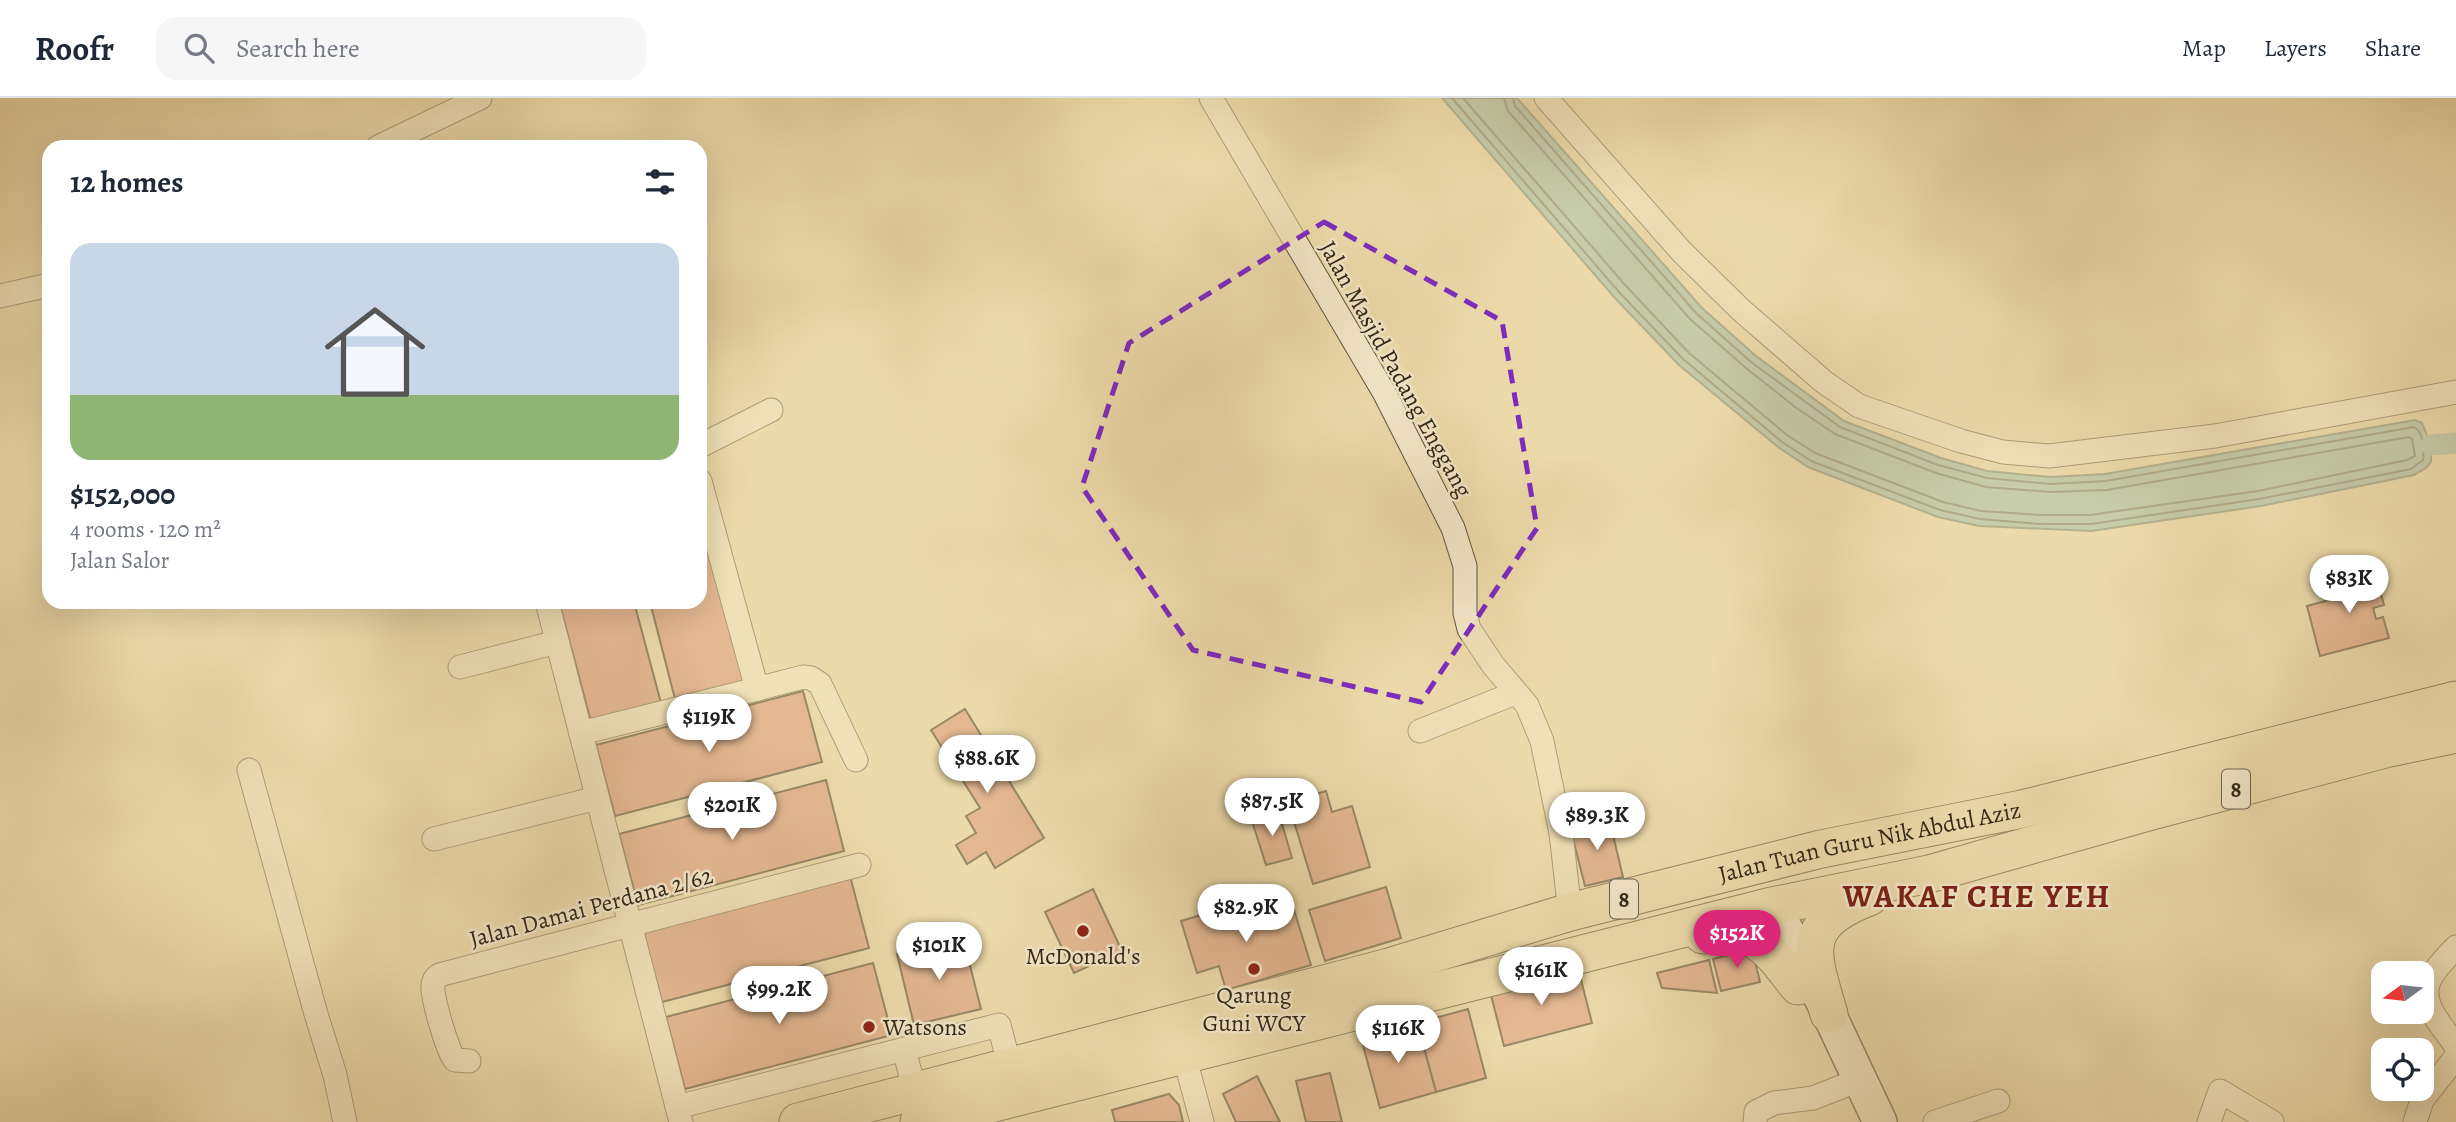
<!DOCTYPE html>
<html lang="en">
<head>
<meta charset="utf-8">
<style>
	:root { --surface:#fff; --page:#f6f6f7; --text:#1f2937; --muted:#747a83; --line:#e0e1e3; --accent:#db2777 }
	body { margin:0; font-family:Alegreya,serif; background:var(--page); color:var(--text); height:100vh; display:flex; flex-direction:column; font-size:26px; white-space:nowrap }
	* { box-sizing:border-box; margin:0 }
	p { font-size:23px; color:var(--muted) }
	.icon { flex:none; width:38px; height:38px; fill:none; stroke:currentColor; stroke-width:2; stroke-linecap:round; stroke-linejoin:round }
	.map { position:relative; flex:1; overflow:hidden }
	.panel { position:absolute; left:42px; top:42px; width:665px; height:469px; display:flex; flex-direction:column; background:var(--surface); border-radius:21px; box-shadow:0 7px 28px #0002 }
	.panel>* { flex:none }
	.needle { width:46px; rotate:255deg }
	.buttons { position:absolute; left:2371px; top:863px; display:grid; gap:14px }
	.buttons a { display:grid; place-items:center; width:63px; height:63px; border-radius:14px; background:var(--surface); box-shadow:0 7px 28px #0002; font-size:35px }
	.price { position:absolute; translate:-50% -60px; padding:0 16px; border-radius:24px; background:#fff; color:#222; font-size:23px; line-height:46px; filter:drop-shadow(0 2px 4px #0008) }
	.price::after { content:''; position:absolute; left:50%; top:42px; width:21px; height:16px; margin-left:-10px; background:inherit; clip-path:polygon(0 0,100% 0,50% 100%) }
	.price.on { background:var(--accent); color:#fff }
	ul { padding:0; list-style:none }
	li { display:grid; align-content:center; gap:14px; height:371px; padding:0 28px }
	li+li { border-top:2px solid var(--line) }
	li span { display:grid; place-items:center; height:217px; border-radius:21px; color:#555 }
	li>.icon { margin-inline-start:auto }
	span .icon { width:126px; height:126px; fill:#fffc; stroke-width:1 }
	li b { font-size:30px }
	h2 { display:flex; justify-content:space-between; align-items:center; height:84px; padding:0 28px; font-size:30px }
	header { display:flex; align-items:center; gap:42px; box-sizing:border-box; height:98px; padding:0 35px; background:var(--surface); border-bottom:2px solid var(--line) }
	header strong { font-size:33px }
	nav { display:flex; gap:38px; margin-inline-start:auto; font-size:24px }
	.search { width:490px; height:63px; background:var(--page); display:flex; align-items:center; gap:18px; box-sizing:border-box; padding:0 24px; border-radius:21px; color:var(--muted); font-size:26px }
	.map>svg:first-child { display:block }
	.water { fill:#99baac; stroke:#707f70; stroke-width:2 }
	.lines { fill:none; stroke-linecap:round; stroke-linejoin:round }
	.shore { stroke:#667062; stroke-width:2 }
	.canal { stroke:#99baac; stroke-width:21 }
	.building { fill:#d98f73; stroke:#322617; stroke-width:2 }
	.street-casing { stroke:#61533c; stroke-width:25 }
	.secondary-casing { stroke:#322617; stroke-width:36 }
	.primary-casing { stroke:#322617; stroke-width:39 }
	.street { stroke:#f3e7c8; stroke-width:23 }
	.secondary { stroke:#f3e7c8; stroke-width:33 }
	.primary { stroke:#eddaaa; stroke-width:37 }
	.marked { fill:none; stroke:#7b2cbf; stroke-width:5; stroke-dasharray:14 9; stroke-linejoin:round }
	.poi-dot { fill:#8f2418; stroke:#f3e7c8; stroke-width:2.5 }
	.labels { text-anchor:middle; stroke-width:5; stroke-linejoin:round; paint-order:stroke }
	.shield { fill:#f3e7c8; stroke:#6c604c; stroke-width:2 }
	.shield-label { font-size:23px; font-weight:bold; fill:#322617 }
	.street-label { font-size:24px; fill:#322617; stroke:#f3e7c8 }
	.poi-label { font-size:24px; fill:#322617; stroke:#f3e7c8 }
	.district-label { font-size:32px; font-weight:bold; letter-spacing:2px; fill:#7a1f14; stroke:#f3e7c8 }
</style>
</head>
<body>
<header>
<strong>Roofr</strong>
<div class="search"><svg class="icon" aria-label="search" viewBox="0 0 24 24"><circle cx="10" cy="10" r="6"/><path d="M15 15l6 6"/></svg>Search here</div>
<nav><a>Map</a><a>Layers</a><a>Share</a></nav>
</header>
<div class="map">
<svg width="2456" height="1024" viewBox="0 0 2456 1024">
	<rect width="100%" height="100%" fill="#eddaaa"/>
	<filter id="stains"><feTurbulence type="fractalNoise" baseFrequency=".00286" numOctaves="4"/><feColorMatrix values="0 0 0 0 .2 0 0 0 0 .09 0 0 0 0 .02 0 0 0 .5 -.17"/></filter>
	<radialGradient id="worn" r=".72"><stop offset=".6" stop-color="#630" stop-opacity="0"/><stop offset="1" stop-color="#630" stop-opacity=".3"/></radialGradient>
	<!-- water -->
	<path class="water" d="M 1442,0 L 1517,0 L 1702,210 L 1756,258 L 1844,323 L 1941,360 L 1987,373 L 2051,379 L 2105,376 L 2415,322 L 2422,325 L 2431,347 L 2431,364 L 2426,370 L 2414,377 L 2261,408 L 2091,433 L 1979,428 L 1938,419 L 1808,369 L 1778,349 L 1679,267 L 1614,199 Z"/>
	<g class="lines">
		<!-- shore -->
		<g class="shore">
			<path d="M 1452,0 L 1619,194 L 1683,261 L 1782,344 L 1811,363 L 1940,412 L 1980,421 L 2040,426 L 2091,426 L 2259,401 L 2411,371 L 2423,362 C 2424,351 2424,335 2414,329 L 2106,383 L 2051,386 L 1987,380 L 1938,367 L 1840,329 L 1751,264 L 1696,215 L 1515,8 L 1513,0"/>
			<path d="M 1463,0 L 1626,188 L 1689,255 L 1787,337 L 1815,355 L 1943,404 L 1981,413 L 2040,417 L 2090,417 L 2258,393 L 2407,362 L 2415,358 L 2412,341 L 2409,339 L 2107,392 L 2050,394 L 1986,389 L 1936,375 L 1835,336 L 1795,309 L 1746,270 L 1690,221 L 1508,13 L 1504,0"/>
		</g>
		<!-- canal -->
		<path class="canal" d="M 2431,347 L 2456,345"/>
	</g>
	<!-- building -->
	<g class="building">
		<path d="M 700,409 L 746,583 L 675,601 L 650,504 L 700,504 Z"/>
		<path d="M 2375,473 L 2384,507 L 2373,510 L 2376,521 L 2383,519 L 2389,540 L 2320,558 L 2307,508 L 2329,502 L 2325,486 Z"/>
		<path d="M 559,504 L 634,504 L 661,605 L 591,624 Z"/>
		<path d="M 803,593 L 822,664 L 615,718 L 596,647 Z"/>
		<path d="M 965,611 L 1044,740 L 995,770 L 986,754 L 967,766 L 956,747 L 976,735 L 966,718 L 980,710 L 931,632 Z"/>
		<path d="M 826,682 L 844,753 L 638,807 L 619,736 Z"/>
		<path d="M 1326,693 L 1332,714 L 1352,708 L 1370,769 L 1313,786 L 1288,704 Z"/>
		<path d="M 1278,712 L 1292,760 L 1266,767 L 1251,720 Z"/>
		<path d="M 1609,720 L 1623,779 L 1585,788 L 1570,729 Z"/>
		<path d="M 850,778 L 869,850 L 662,904 L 643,832 Z"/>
		<path d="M 1386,789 L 1401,840 L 1325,863 L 1309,812 Z"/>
		<path d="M 1093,791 L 1122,853 L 1074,875 L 1045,814 Z"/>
		<path d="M 1255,801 L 1261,822 L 1294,812 L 1311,867 L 1226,892 L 1219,868 L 1197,875 L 1181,823 Z"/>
		<path d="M 963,840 L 981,911 L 914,927 L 897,856 Z"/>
		<path d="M 1752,851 L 1760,884 L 1721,893 L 1713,861 Z"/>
		<path d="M 1709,862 L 1717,895 L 1662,890 L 1657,875 Z"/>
		<path d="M 873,865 L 892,937 L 685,991 L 666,919 Z"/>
		<path d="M 1578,870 L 1592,925 L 1504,948 L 1490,893 Z"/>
		<path d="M 1468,911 L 1486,980 L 1436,994 L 1417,925 Z"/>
		<path d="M 1417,925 L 1436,994 L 1380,1010 L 1361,940 Z"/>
		<path d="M 1330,975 L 1342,1024 L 1306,1024 L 1296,983 Z"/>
		<path d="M 1257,978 L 1280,1024 L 1236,1024 L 1223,996 Z"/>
		<path d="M 1169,996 L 1179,1007 L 1183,1024 L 1115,1024 L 1112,1012 Z"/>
	</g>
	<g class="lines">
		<defs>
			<g id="street">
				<path d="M 1211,0 L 1385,296 L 1453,430 L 1465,468 L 1465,515 L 1469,531 L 1493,567 L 1527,607 L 1542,643 L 1561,735 L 1570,814"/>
				<path d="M 1546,0 L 1681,153 L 1741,212 L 1824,284 L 1859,308 L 1961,343 L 2003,354 L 2049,358 L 2215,338 L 2456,294"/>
				<path d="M 378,49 L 480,0"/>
				<path d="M 0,198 L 49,187"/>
				<path d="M 700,348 L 771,312"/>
				<path d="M 700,383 L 757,591 L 803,579 L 811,580 L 820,586 L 856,662"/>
				<path d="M 547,504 L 681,1024"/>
				<path d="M 460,569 L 557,544"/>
				<path d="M 1420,633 L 1515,595"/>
				<path d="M 581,635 L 757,591"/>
				<path d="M 249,672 L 316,916 L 335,977 L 345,1024"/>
				<path d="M 434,741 L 597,700"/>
				<path d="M 2456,849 C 2430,877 2414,891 2440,926 C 2445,934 2452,941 2456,949"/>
				<path d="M 904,951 L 915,994"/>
				<path d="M 1184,957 L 1202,1024"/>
				<path d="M 469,963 L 455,962 C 448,955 431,897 433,887 C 434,881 435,881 439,877 L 859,767"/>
				<path d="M 677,1009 L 999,927 L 1010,969"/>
				<path d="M 1755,1024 L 1756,1014 L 1774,1005 L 1813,1000 L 1859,982"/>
				<path d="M 1935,1024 L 1998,1003"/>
				<path d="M 2209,1024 L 2220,993 L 2272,1024"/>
				<path d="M 2415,1024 L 2422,1002 L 2456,959"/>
			</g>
			<path id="secondary" d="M 1772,808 L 1787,833 L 1829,916 L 1880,1024"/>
			<g id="primary">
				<path d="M 1703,837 C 1756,827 1768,850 1798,888"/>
				<path d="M 1829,916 C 1811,854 1798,826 1869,799"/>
				<path id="s1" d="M 798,1024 L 1389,869 L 1570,814 L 1821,751 L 2022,711 L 2456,602"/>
				<path d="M 919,1024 L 1772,808 L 1929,776 L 2148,714 L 2385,651 L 2456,636"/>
			</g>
		</defs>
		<!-- street casing -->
		<use href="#street" class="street-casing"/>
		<!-- secondary casing -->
		<use href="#secondary" class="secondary-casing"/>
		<!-- primary casing -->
		<use href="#primary" class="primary-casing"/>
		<!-- street -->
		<use href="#street" class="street"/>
		<!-- secondary -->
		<use href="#secondary" class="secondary"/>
		<!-- primary -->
		<use href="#primary" class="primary"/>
	</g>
	<!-- marked area -->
	<path d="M0 0H2456V1024H0ZM 1324,124 L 1502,223 L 1537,430 L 1421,604 L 1193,552 L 1082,389 L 1129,245 Z" fill="#eddaaa" fill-opacity=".55" fill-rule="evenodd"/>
	<path class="marked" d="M 1324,124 L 1502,223 L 1537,430 L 1421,604 L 1193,552 L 1082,389 L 1129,245 Z"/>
	<!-- markers -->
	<g class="poi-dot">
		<circle cx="1083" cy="833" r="7"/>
		<circle cx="1254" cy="871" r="7"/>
		<circle cx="869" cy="929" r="7"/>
	</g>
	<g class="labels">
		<!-- shield labels -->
		<g class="shield">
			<rect x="2222" y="671.5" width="28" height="39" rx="5"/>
			<rect x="1610" y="781.5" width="28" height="39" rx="5"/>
		</g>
		<g class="shield-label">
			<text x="2236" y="699">8</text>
			<text x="1624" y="809">8</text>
		</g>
		<!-- street labels -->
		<g class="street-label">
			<text transform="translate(1396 271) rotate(61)" y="8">Jalan Masjid Padang Enggang</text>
			<text dy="8" stroke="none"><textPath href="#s1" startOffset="1108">Jalan Tuan Guru Nik Abdul Aziz</textPath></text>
			<text transform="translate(591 809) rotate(-15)" y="8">Jalan Damai Perdana 2/62</text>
		</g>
		<!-- poi labels -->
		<g class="poi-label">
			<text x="1083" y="866">McDonald's</text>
			<text x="1254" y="905">Qarung<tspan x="1254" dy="28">Guni WCY</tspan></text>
			<text x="883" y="937" text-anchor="start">Watsons</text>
		</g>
		<!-- district labels -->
		<g class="district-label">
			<text x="1977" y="809">WAKAF CHE YEH</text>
		</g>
	</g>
	<rect width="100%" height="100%" filter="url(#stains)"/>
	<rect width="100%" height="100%" fill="url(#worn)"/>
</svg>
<div class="buttons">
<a><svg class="needle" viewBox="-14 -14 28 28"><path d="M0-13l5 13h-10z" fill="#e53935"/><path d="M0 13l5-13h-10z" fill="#747a83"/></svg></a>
<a><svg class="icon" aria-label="locate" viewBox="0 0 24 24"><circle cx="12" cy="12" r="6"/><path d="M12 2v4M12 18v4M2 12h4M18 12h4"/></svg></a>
</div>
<b class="price" style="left:2349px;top:517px">$83K</b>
<b class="price" style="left:709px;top:656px">$119K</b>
<b class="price" style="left:987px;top:697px">$88.6K</b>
<b class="price" style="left:1272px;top:740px">$87.5K</b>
<b class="price" style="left:732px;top:744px">$201K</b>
<b class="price" style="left:1597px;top:754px">$89.3K</b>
<b class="price" style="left:1246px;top:846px">$82.9K</b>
<b class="price on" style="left:1737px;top:872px">$152K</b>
<b class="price" style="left:939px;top:884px">$101K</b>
<b class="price" style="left:1541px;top:909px">$161K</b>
<b class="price" style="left:779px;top:928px">$99.2K</b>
<b class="price" style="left:1398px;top:967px">$116K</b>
<section class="panel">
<h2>12 homes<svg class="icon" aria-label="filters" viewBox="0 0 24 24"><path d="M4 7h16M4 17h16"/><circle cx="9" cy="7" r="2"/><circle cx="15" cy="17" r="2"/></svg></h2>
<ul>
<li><span style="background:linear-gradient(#c9d6e8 70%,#8fb573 0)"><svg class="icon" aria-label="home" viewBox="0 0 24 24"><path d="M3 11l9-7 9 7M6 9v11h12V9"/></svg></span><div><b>$152,000</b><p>4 rooms · 120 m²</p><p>Jalan Salor</p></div></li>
</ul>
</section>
</div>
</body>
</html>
